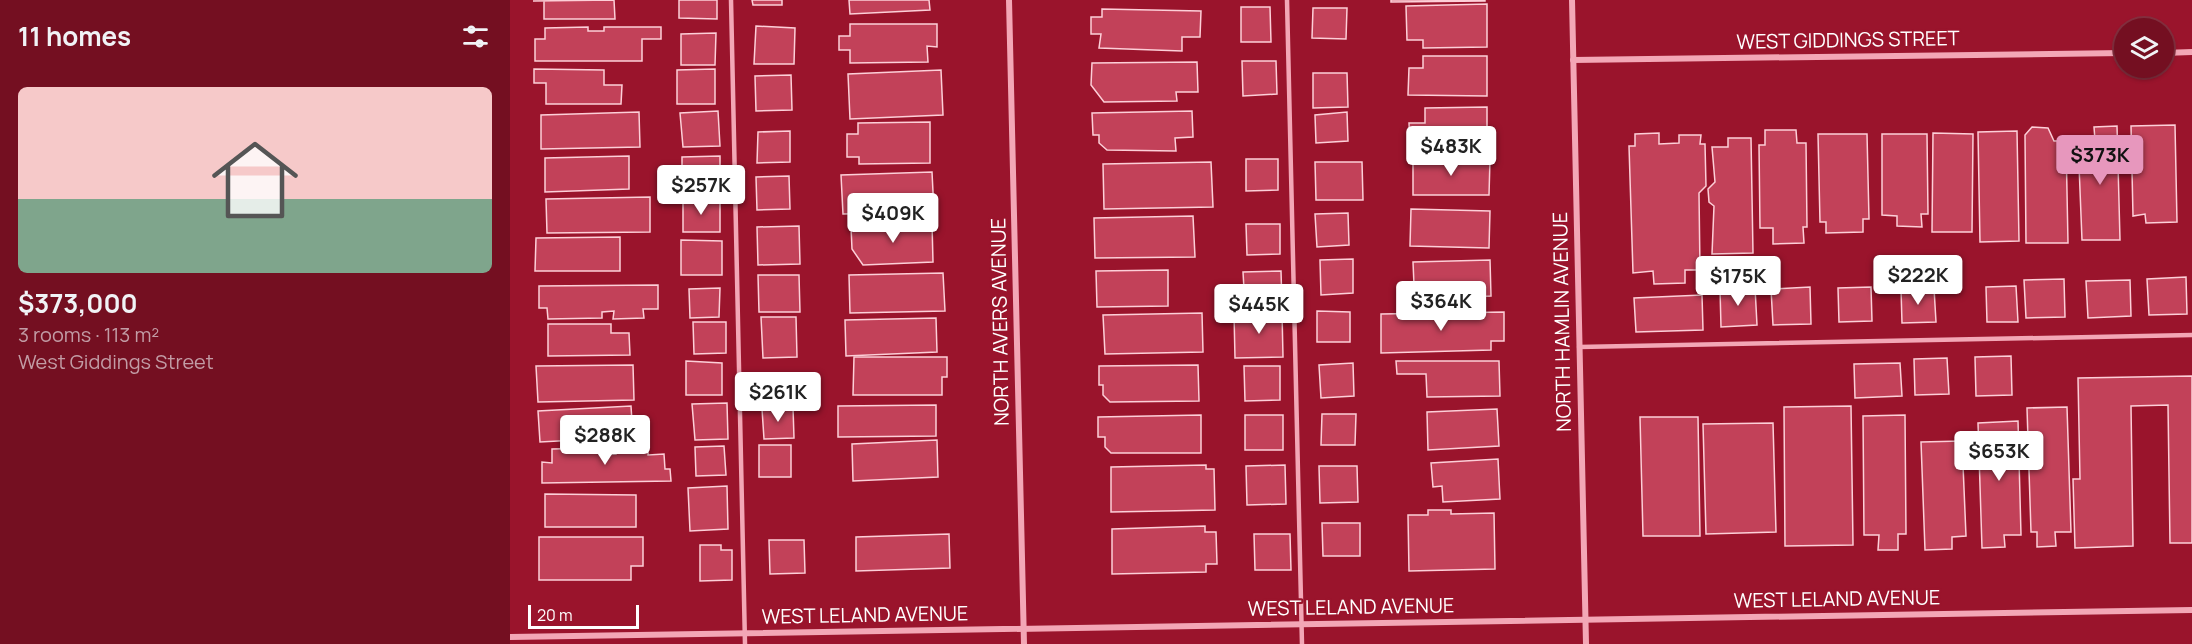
<!DOCTYPE html>
<html lang="en">
<head>
<meta charset="utf-8">
<style>
	:root { --surface:#740f21; --page:#7c1d2e; --text:#f1f3f6; --muted:#c29ca5; --line:#862f3f; --accent:#e797bd }
	body { margin:0; font-family:Manrope,sans-serif; background:var(--page); color:var(--text); height:100vh; display:flex; flex-direction:column; font-size:22px; white-space:nowrap }
	* { box-sizing:border-box; margin:0 }
	p { font-size:20px; color:var(--muted) }
	.icon { flex:none; width:33px; height:33px; fill:none; stroke:currentColor; stroke-width:2; stroke-linecap:round; stroke-linejoin:round }
	.map { position:relative; flex:1; overflow:hidden }
	.side { display:flex; flex-direction:column; background:var(--surface); width:510px }
	.side>* { flex:none }
	.tools { position:absolute; left:1604px; top:18px; display:grid; gap:12px }
	.tools a { display:grid; place-items:center; width:60px; height:60px; border-radius:50%; background:var(--surface); box-shadow:0 2px 4px #0004,0 0 0 2px var(--line); font-size:30px }
	.scale { position:absolute; left:18px; bottom:15px; width:111px; box-sizing:border-box; padding-left:6px; border:3px solid #fff; border-top:0; font-size:16px; line-height:21px; white-space:nowrap; color:#fff; -webkit-text-stroke:4px #9a142c; paint-order:stroke }
	.price { position:absolute; translate:-50% -51px; padding:0 14px; border-radius:6px; background:#fff; color:#222; font-size:20px; line-height:39px; filter:drop-shadow(0 2px 3px #0008) }
	.price::after { content:''; position:absolute; left:50%; top:36px; width:18px; height:14px; margin-left:-9px; background:inherit; clip-path:polygon(0 0,100% 0,50% 100%) }
	.price.selected { background:var(--accent); color:#111 }
	ul { padding:0; list-style:none }
	li { display:grid; align-content:center; gap:12px; height:318px; padding:0 18px }
	li+li { border-top:2px solid var(--line) }
	li span { display:grid; place-items:center; height:186px; border-radius:9px; color:#555 }
	li>.icon { margin-inline-start:auto }
	span .icon { width:108px; height:108px; fill:#fffc; stroke-width:1 }
	li b { font-size:26px }
	h2 { display:flex; justify-content:space-between; align-items:center; height:72px; padding:0 18px; font-size:26px }
	main { display:flex; flex:1; min-height:0 }
	.map>svg:first-child { display:block }
	.building { fill:#c24159; stroke:#fdcfd8; stroke-width:1.5 }
	.lines { fill:none; stroke-linecap:round; stroke-linejoin:round }
	.lane { stroke:#f3a7b6; stroke-width:4.5 }
	.street { stroke:#f3a7b6; stroke-width:6 }
	.labels { text-anchor:middle; stroke-width:4.5; stroke-linejoin:round; paint-order:stroke }
	.street-label { font-size:20px; fill:#fff; stroke:#9a142c }
</style>
</head>
<body>
<main>
<section class="side">
<h2>11 homes<svg class="icon" aria-label="filters" viewBox="0 0 24 24"><path d="M4 7h16M4 17h16"/><circle cx="9" cy="7" r="2"/><circle cx="15" cy="17" r="2"/></svg></h2>
<ul>
<li><span style="background:linear-gradient(#f6c9c9 60%,#7fa58c 0)"><svg class="icon" aria-label="home" viewBox="0 0 24 24"><path d="M3 11l9-7 9 7M6 9v11h12V9"/></svg></span><div><b>$373,000</b><p>3 rooms · 113 m²</p><p>West Giddings Street</p></div></li>
</ul>
</section>
<div class="map">
<svg width="1682" height="644" viewBox="0 0 1682 644">
	<rect width="100%" height="100%" fill="#9a142c"/>
	<!-- building -->
	<g class="building">
		<path d="M 104,0 L 105,19 L 34,19 L 34,1 L 23,1 Z"/>
		<path d="M 169,0 L 207,0 L 207,19 L 169,18 Z"/>
		<path d="M 242,0 L 272,0 L 272,5 L 243,5 Z"/>
		<path d="M 339,0 L 419,0 L 420,10 L 340,14 Z"/>
		<path d="M 881,0 L 975,0 L 975,1 L 881,2 Z"/>
		<path d="M 977,4 L 977,47 L 913,48 L 913,40 L 897,40 L 896,6 Z"/>
		<path d="M 731,7 L 760,7 L 761,42 L 731,42 Z"/>
		<path d="M 803,8 L 837,8 L 836,39 L 802,38 Z"/>
		<path d="M 592,9 L 691,11 L 690,37 L 672,37 L 672,51 L 589,48 L 591,34 L 581,34 L 581,17 L 592,17 Z"/>
		<path d="M 340,24 L 427,24 L 427,47 L 417,46 L 418,62 L 340,63 L 340,50 L 329,50 L 329,36 L 340,36 Z"/>
		<path d="M 246,26 L 285,28 L 284,64 L 244,64 Z"/>
		<path d="M 78,27 L 78,31 L 94,31 L 94,27 L 151,27 L 151,39 L 132,39 L 132,61 L 25,61 L 25,39 L 35,39 L 35,28 Z"/>
		<path d="M 206,33 L 205,65 L 171,65 L 171,34 Z"/>
		<path d="M 913,56 L 977,56 L 977,96 L 898,95 L 899,68 L 913,68 Z"/>
		<path d="M 732,61 L 766,61 L 767,94 L 733,96 Z"/>
		<path d="M 687,62 L 688,92 L 666,92 L 667,101 L 594,102 L 581,85 L 582,63 Z"/>
		<path d="M 24,69 L 94,70 L 94,85 L 112,85 L 111,104 L 36,104 L 36,83 L 24,83 Z"/>
		<path d="M 205,69 L 205,104 L 167,104 L 167,70 Z"/>
		<path d="M 431,70 L 433,115 L 340,119 L 338,74 Z"/>
		<path d="M 803,73 L 837,73 L 838,107 L 803,108 Z"/>
		<path d="M 281,75 L 282,110 L 246,111 L 245,76 Z"/>
		<path d="M 977,107 L 977,146 L 900,146 L 899,123 L 915,123 L 915,108 Z"/>
		<path d="M 208,111 L 210,146 L 173,147 L 170,113 Z"/>
		<path d="M 682,111 L 683,137 L 665,138 L 666,151 L 597,150 L 589,143 L 589,135 L 583,135 L 582,113 Z"/>
		<path d="M 129,112 L 130,147 L 31,149 L 31,115 Z"/>
		<path d="M 837,112 L 838,141 L 806,143 L 805,115 Z"/>
		<path d="M 420,122 L 420,163 L 349,164 L 349,157 L 337,157 L 337,134 L 348,134 L 348,123 Z"/>
		<path d="M 1665,125 L 1667,222 L 1636,223 L 1635,214 L 1623,216 L 1621,126 Z"/>
		<path d="M 1607,126 L 1610,240 L 1572,240 L 1568,140 L 1585,140 L 1584,127 Z"/>
		<path d="M 1522,127 L 1538,128 L 1544,141 L 1556,141 L 1558,243 L 1516,243 L 1515,135 Z"/>
		<path d="M 1255,130 L 1286,130 L 1287,143 L 1296,143 L 1297,227 L 1293,227 L 1294,243 L 1263,244 L 1263,228 L 1250,228 L 1249,145 L 1255,145 Z"/>
		<path d="M 280,131 L 280,162 L 247,163 L 248,132 Z"/>
		<path d="M 1507,131 L 1509,241 L 1470,242 L 1468,132 Z"/>
		<path d="M 1149,133 L 1149,144 L 1169,143 L 1169,135 L 1191,135 L 1190,144 L 1195,144 L 1196,186 L 1189,193 L 1190,270 L 1175,270 L 1175,283 L 1144,284 L 1143,271 L 1123,273 L 1119,146 L 1125,146 L 1125,134 Z"/>
		<path d="M 1423,133 L 1463,134 L 1462,232 L 1422,232 Z"/>
		<path d="M 1308,134 L 1357,134 L 1359,219 L 1353,219 L 1353,232 L 1316,233 L 1316,222 L 1310,222 Z"/>
		<path d="M 1372,134 L 1417,134 L 1418,214 L 1411,214 L 1412,227 L 1387,226 L 1387,216 L 1372,215 Z"/>
		<path d="M 1218,138 L 1241,138 L 1243,253 L 1202,254 L 1204,206 L 1199,202 L 1198,189 L 1205,182 L 1202,147 L 1218,147 Z"/>
		<path d="M 119,156 L 119,189 L 35,192 L 35,158 Z"/>
		<path d="M 210,156 L 210,191 L 172,192 L 172,157 Z"/>
		<path d="M 736,159 L 768,159 L 768,190 L 736,191 Z"/>
		<path d="M 903,159 L 980,159 L 979,195 L 903,195 Z"/>
		<path d="M 701,162 L 703,207 L 594,209 L 593,164 Z"/>
		<path d="M 805,162 L 852,162 L 853,200 L 806,200 Z"/>
		<path d="M 422,172 L 424,212 L 333,214 L 331,175 Z"/>
		<path d="M 279,176 L 280,209 L 247,210 L 246,177 Z"/>
		<path d="M 140,197 L 140,232 L 37,233 L 36,199 Z"/>
		<path d="M 173,199 L 210,200 L 210,232 L 173,232 Z"/>
		<path d="M 901,209 L 980,211 L 979,248 L 900,246 Z"/>
		<path d="M 838,213 L 839,245 L 807,247 L 805,214 Z"/>
		<path d="M 683,216 L 685,257 L 585,258 L 584,218 Z"/>
		<path d="M 422,223 L 423,262 L 353,265 L 342,249 L 341,227 Z"/>
		<path d="M 736,224 L 770,224 L 770,254 L 737,255 Z"/>
		<path d="M 289,226 L 290,264 L 248,265 L 247,227 Z"/>
		<path d="M 110,237 L 110,271 L 25,271 L 26,238 Z"/>
		<path d="M 171,240 L 212,241 L 212,275 L 171,275 Z"/>
		<path d="M 843,259 L 843,293 L 811,295 L 810,260 Z"/>
		<path d="M 980,260 L 981,296 L 917,298 L 917,284 L 904,285 L 903,262 Z"/>
		<path d="M 658,270 L 658,306 L 587,307 L 586,271 Z"/>
		<path d="M 771,271 L 772,305 L 735,306 L 733,272 Z"/>
		<path d="M 433,273 L 435,311 L 340,313 L 339,275 Z"/>
		<path d="M 248,275 L 289,275 L 290,312 L 249,312 Z"/>
		<path d="M 1676,277 L 1677,314 L 1639,315 L 1637,279 Z"/>
		<path d="M 1554,279 L 1555,317 L 1516,318 L 1514,280 Z"/>
		<path d="M 1620,280 L 1621,316 L 1578,318 L 1576,281 Z"/>
		<path d="M 148,285 L 148,309 L 133,309 L 134,318 L 103,319 L 104,311 L 92,312 L 92,318 L 38,319 L 37,308 L 29,308 L 29,286 Z"/>
		<path d="M 1506,286 L 1508,322 L 1477,322 L 1476,287 Z"/>
		<path d="M 1245,287 L 1247,325 L 1211,327 L 1210,289 Z"/>
		<path d="M 1300,287 L 1301,324 L 1263,325 L 1261,289 Z"/>
		<path d="M 1361,287 L 1362,321 L 1329,322 L 1328,288 Z"/>
		<path d="M 210,288 L 209,317 L 180,318 L 179,289 Z"/>
		<path d="M 1424,288 L 1426,322 L 1392,323 L 1391,289 Z"/>
		<path d="M 1192,295 L 1193,330 L 1126,332 L 1124,298 Z"/>
		<path d="M 807,311 L 840,312 L 840,342 L 807,342 Z"/>
		<path d="M 772,312 L 773,357 L 725,358 L 724,314 Z"/>
		<path d="M 994,312 L 994,341 L 981,341 L 981,350 L 871,353 L 871,314 Z"/>
		<path d="M 692,313 L 693,352 L 595,354 L 593,315 Z"/>
		<path d="M 251,317 L 286,317 L 287,357 L 253,358 Z"/>
		<path d="M 426,318 L 427,352 L 336,356 L 335,320 Z"/>
		<path d="M 183,322 L 216,322 L 216,353 L 184,354 Z"/>
		<path d="M 38,324 L 101,324 L 101,333 L 119,333 L 120,355 L 38,356 Z"/>
		<path d="M 1501,356 L 1502,395 L 1466,396 L 1465,357 Z"/>
		<path d="M 344,357 L 437,357 L 437,377 L 432,377 L 432,395 L 343,395 Z"/>
		<path d="M 1437,358 L 1439,394 L 1405,395 L 1404,359 Z"/>
		<path d="M 176,361 L 212,363 L 212,395 L 176,395 Z"/>
		<path d="M 886,361 L 989,361 L 990,396 L 917,397 L 916,374 L 887,374 Z"/>
		<path d="M 843,363 L 844,396 L 811,398 L 809,365 Z"/>
		<path d="M 1390,363 L 1392,396 L 1345,398 L 1344,364 Z"/>
		<path d="M 123,365 L 124,400 L 28,402 L 26,366 Z"/>
		<path d="M 688,365 L 689,401 L 600,402 L 593,395 L 593,385 L 589,385 L 589,366 Z"/>
		<path d="M 734,366 L 770,366 L 770,400 L 735,401 Z"/>
		<path d="M 1682,376 L 1682,543 L 1660,543 L 1658,405 L 1621,406 L 1623,546 L 1565,548 L 1563,479 L 1570,479 L 1568,378 Z"/>
		<path d="M 217,403 L 218,439 L 185,440 L 182,404 Z"/>
		<path d="M 426,405 L 426,436 L 328,437 L 328,406 Z"/>
		<path d="M 121,406 L 123,437 L 30,442 L 28,411 Z"/>
		<path d="M 1341,406 L 1343,545 L 1275,546 L 1274,407 Z"/>
		<path d="M 283,407 L 284,438 L 254,439 L 252,409 Z"/>
		<path d="M 1557,407 L 1561,532 L 1545,532 L 1546,546 L 1527,547 L 1527,532 L 1521,532 L 1517,408 Z"/>
		<path d="M 987,409 L 989,446 L 918,450 L 917,412 Z"/>
		<path d="M 812,414 L 846,414 L 845,445 L 811,445 Z"/>
		<path d="M 691,415 L 691,453 L 601,453 L 595,447 L 595,437 L 588,437 L 588,417 Z"/>
		<rect x="735" y="415" width="38" height="35"/>
		<path d="M 1395,415 L 1396,534 L 1388,534 L 1388,550 L 1368,550 L 1369,535 L 1354,535 L 1353,416 Z"/>
		<path d="M 1130,417 L 1188,417 L 1190,536 L 1133,536 Z"/>
		<path d="M 1508,421 L 1511,535 L 1494,535 L 1495,547 L 1472,548 L 1468,423 Z"/>
		<path d="M 1263,423 L 1266,532 L 1196,534 L 1193,424 Z"/>
		<path d="M 427,440 L 428,477 L 343,481 L 342,444 Z"/>
		<path d="M 1452,441 L 1456,536 L 1442,537 L 1442,549 L 1415,550 L 1411,442 Z"/>
		<rect x="249" y="445" width="32" height="32"/>
		<path d="M 214,446 L 216,475 L 186,476 L 185,447 Z"/>
		<path d="M 138,447 L 138,455 L 154,454 L 155,469 L 160,469 L 161,481 L 32,483 L 32,462 L 42,463 L 42,449 L 92,448 L 93,455 L 106,454 L 106,448 Z"/>
		<path d="M 988,459 L 990,499 L 933,502 L 932,486 L 923,487 L 921,463 Z"/>
		<path d="M 696,465 L 696,469 L 704,469 L 705,510 L 601,512 L 601,467 Z"/>
		<path d="M 775,465 L 776,504 L 737,505 L 736,466 Z"/>
		<path d="M 809,466 L 847,466 L 848,502 L 810,503 Z"/>
		<path d="M 217,486 L 218,529 L 180,531 L 178,488 Z"/>
		<path d="M 35,494 L 126,495 L 126,527 L 35,527 Z"/>
		<path d="M 918,510 L 941,510 L 941,514 L 984,513 L 985,569 L 899,571 L 898,515 L 918,515 Z"/>
		<path d="M 812,523 L 850,523 L 850,556 L 813,556 Z"/>
		<path d="M 695,526 L 695,532 L 706,532 L 707,564 L 696,564 L 696,572 L 602,574 L 602,529 Z"/>
		<path d="M 439,534 L 440,568 L 346,571 L 346,537 Z"/>
		<path d="M 744,534 L 780,534 L 781,570 L 745,570 Z"/>
		<path d="M 29,537 L 133,537 L 133,566 L 121,566 L 121,580 L 29,580 Z"/>
		<path d="M 259,540 L 294,540 L 295,573 L 260,574 Z"/>
		<path d="M 190,545 L 211,545 L 211,550 L 222,550 L 222,580 L 190,581 Z"/>
	</g>
	<g class="lines">
		<!-- lane -->
		<g class="lane">
			<path d="M 221,0 L 235,644"/>
			<path d="M 777,0 L 792,644"/>
			<path d="M 1069,347 L 1682,335"/>
		</g>
		<!-- street -->
		<g class="street">
			<path d="M 499,0 L 514,644"/>
			<path d="M 1062,0 L 1076,644"/>
			<path d="M 1653,53 L 1682,52"/>
			<path d="M 1063,60 L 1614,53"/>
			<path d="M 0,637 L 1682,610"/>
		</g>
	</g>
	<g class="labels">
		<!-- street labels -->
		<g class="street-label">
			<text transform="translate(1338 40) rotate(-1)" y="7">WEST GIDDINGS STREET</text>
			<text transform="translate(490 322) rotate(-91)" y="7">NORTH AVERS AVENUE</text>
			<text transform="translate(1052 322) rotate(-91)" y="7">NORTH HAMLIN AVENUE</text>
			<text transform="translate(1327 599) rotate(-1)" y="7">WEST LELAND AVENUE</text>
			<text transform="translate(841 607) rotate(-1)" y="7">WEST LELAND AVENUE</text>
			<text transform="translate(355 615) rotate(-1)" y="7">WEST LELAND AVENUE</text>
		</g>
	</g>
</svg>
<div class="tools">
<a><svg class="icon" aria-label="layers" viewBox="0 0 24 24"><path d="M12 4l9 5-9 5-9-5zM3 14l9 5 9-5"/></svg></a>
</div>
<div class="scale">20 m</div>
<b class="price" style="left:941px;top:177px">$483K</b>
<b class="price selected" style="left:1590px;top:186px">$373K</b>
<b class="price" style="left:191px;top:216px">$257K</b>
<b class="price" style="left:383px;top:244px">$409K</b>
<b class="price" style="left:1408px;top:306px">$222K</b>
<b class="price" style="left:1228px;top:307px">$175K</b>
<b class="price" style="left:931px;top:332px">$364K</b>
<b class="price" style="left:749px;top:335px">$445K</b>
<b class="price" style="left:268px;top:423px">$261K</b>
<b class="price" style="left:95px;top:466px">$288K</b>
<b class="price" style="left:1489px;top:482px">$653K</b>
</div>
</main>
</body>
</html>
